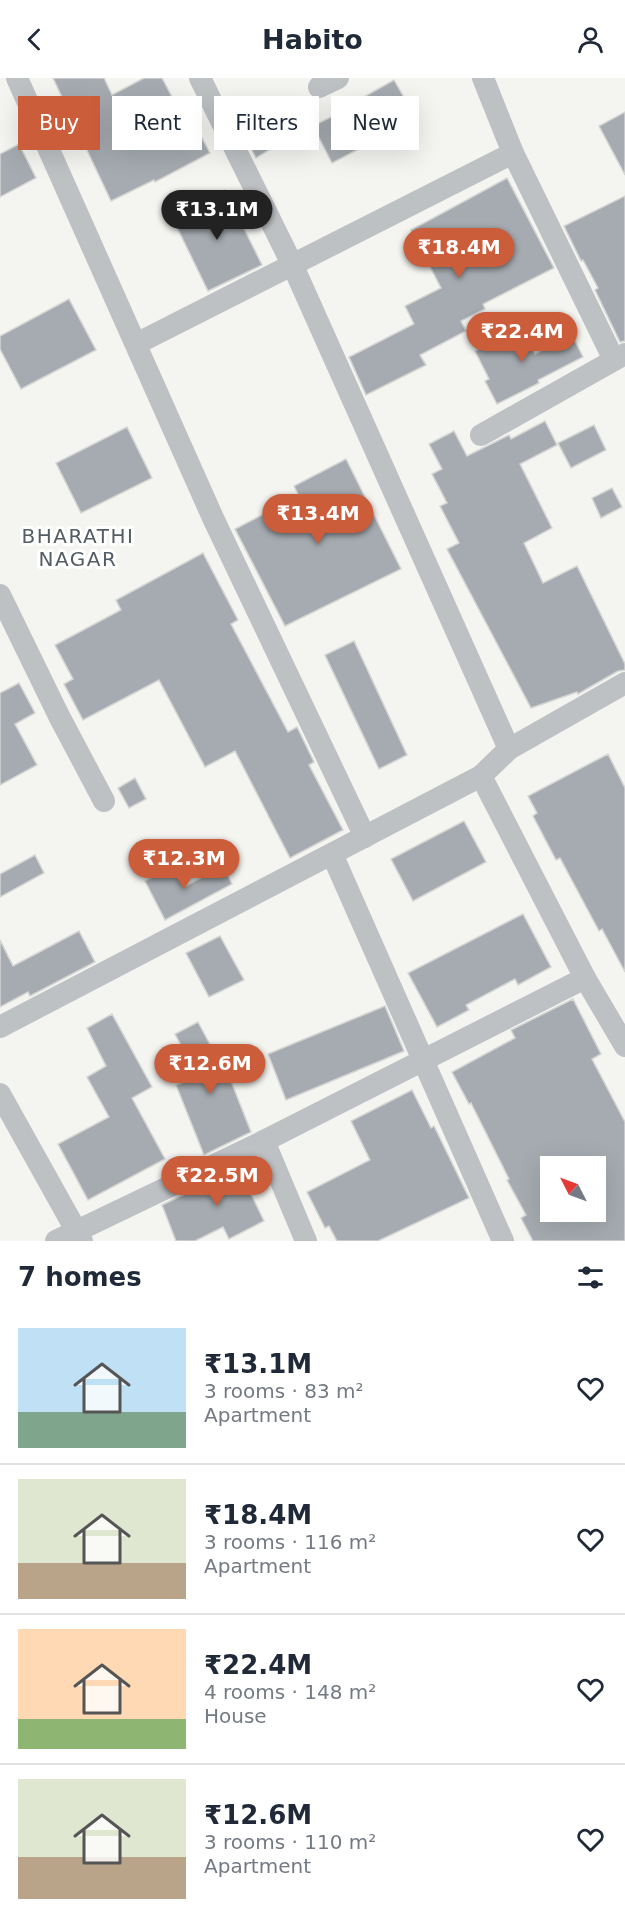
<!DOCTYPE html>
<html lang="en">
<head>
<meta charset="utf-8">
<style>
	:root { --surface:#fff; --page:#f6f6f7; --text:#1f2937; --muted:#747a83; --line:#e0e1e3; --accent:#cb5d3a }
	body { margin:0; font-family:"DejaVu Sans",sans-serif; background:var(--page); color:var(--text); height:100vh; display:flex; flex-direction:column; font-size:22px; white-space:nowrap }
	* { box-sizing:border-box; margin:0 }
	p { font-size:20px; color:var(--muted) }
	.icon { flex:none; width:33px; height:33px; fill:none; stroke:currentColor; stroke-width:2; stroke-linecap:round; stroke-linejoin:round }
	.map { position:relative; height:1163px; overflow:hidden }
	.sheet { display:flex; flex-direction:column; background:var(--surface); flex:1 }
	.sheet>* { flex:none }
	.guide { position:absolute; left:18px; top:18px; width:590px; height:54px; display:flex; gap:12px }
	.needle { width:39px; rotate:312deg }
	.controls { position:absolute; left:540px; top:1078px; display:grid; gap:12px }
	.controls a { display:grid; place-items:center; width:66px; height:66px; border-radius:0px; background:var(--surface); box-shadow:0 6px 24px #0002; font-size:30px }
	.price { position:absolute; translate:-50% -51px; padding:0 14px; border-radius:21px; background:var(--accent); color:#fff; font-size:20px; line-height:39px; filter:drop-shadow(0 2px 3px #0008) }
	.price::after { content:''; position:absolute; left:50%; top:36px; width:18px; height:14px; margin-left:-9px; background:inherit; clip-path:polygon(0 0,100% 0,50% 100%) }
	.price.current { background:#222; color:#fff }
	ul { padding:0; list-style:none }
	li { display:flex; align-items:center; gap:18px; height:150px; padding:0 18px }
	li+li { border-top:2px solid var(--line) }
	li span { display:grid; place-items:center; flex:none; width:168px; height:120px; border-radius:0px; color:#555 }
	li>.icon { margin-inline-start:auto }
	span .icon { width:72px; height:72px; fill:#fffc; stroke-width:1 }
	li b { font-size:26px }
	h2 { display:flex; justify-content:space-between; align-items:center; height:72px; padding:0 18px; font-size:26px }
	.pill { padding:0 21px; border-radius:0px; background:var(--surface); box-shadow:0 6px 24px #0002; font-size:21px; line-height:54px }
	.pill.current { background:var(--accent); color:#fff }
	header { display:flex; justify-content:space-between; align-items:center; height:78px; padding:0 18px; background:var(--surface); font-size:27px; font-weight:600 }
	.map>svg:first-child { display:block }
	.building { fill:#a5abb0; stroke:#d5d5d3; stroke-width:1.5; fill-rule:evenodd }
	.lines { fill:none; stroke-linecap:round; stroke-linejoin:round }
	.minor { stroke:#bec1c4; stroke-width:22 }
	.labels { text-anchor:middle; stroke-width:6; stroke-linejoin:round; paint-order:stroke }
	.neighbourhood-label { font-size:20px; letter-spacing:1.5px; fill:#545d64; stroke:#fff }
</style>
</head>
<body>
<header><svg class="icon" aria-label="back" viewBox="0 0 24 24"><path d="M15 5l-7 7 7 7"/></svg>Habito<svg class="icon" aria-label="person" viewBox="0 0 24 24"><circle cx="12" cy="8" r="4"/><path d="M4 21q1-7 8-7t8 7"/></svg></header>
<div class="map">
<svg width="625" height="1163" viewBox="0 0 625 1163">
	<rect width="100%" height="100%" fill="#f4f4f1"/>
	<!-- building -->
	<g class="building">
		<path d="M 53,0 L 104,0 L 112,17 L 144,0 L 162,0 L 190,53 L 196,49 L 210,75 L 155,104 L 154,102 L 111,123 Z"/>
		<path d="M 394,2 L 418,44 L 387,63 L 384,58 L 332,85 L 313,48 L 363,23 L 362,20 Z"/>
		<path d="M 287,25 L 302,52 L 256,80 L 241,52 Z"/>
		<path d="M 625,34 L 625,97 L 599,48 Z"/>
		<path d="M 19,66 L 36,100 L 0,119 L 0,76 Z"/>
		<path d="M 507,100 L 554,190 L 483,226 L 485,231 L 461,243 L 466,253 L 420,277 L 426,287 L 366,317 L 349,279 L 414,246 L 405,228 L 441,210 L 411,152 Z"/>
		<path d="M 225,112 L 262,187 L 208,213 L 172,139 Z"/>
		<path d="M 625,118 L 625,263 L 620,264 L 595,212 L 598,210 L 583,182 L 581,183 L 564,148 Z"/>
		<path d="M 69,221 L 96,272 L 21,311 L 0,271 L 0,258 Z"/>
		<path d="M 522,249 L 535,276 L 572,257 L 583,279 L 538,302 L 539,305 L 497,326 L 485,303 L 489,301 L 475,273 Z"/>
		<path d="M 545,343 L 557,367 L 520,386 L 552,450 L 524,465 L 543,505 L 577,488 L 625,586 L 625,592 L 618,593 L 578,616 L 577,614 L 531,630 L 447,471 L 459,465 L 440,428 L 447,425 L 432,396 L 442,391 L 429,366 L 454,353 L 467,378 L 509,357 L 511,361 Z"/>
		<path d="M 594,347 L 606,372 L 571,390 L 558,365 Z"/>
		<path d="M 127,349 L 152,400 L 81,435 L 56,385 Z"/>
		<path d="M 346,381 L 401,491 L 285,548 L 235,451 L 299,418 L 294,408 Z"/>
		<path d="M 612,410 L 622,429 L 601,440 L 592,420 Z"/>
		<path d="M 203,475 L 238,542 L 231,546 L 288,654 L 297,649 L 314,684 L 309,687 L 343,752 L 290,780 L 235,673 L 205,689 L 159,602 L 83,642 L 64,606 L 73,601 L 55,567 L 121,532 L 116,522 Z"/>
		<path d="M 354,563 L 407,677 L 379,691 L 325,577 Z"/>
		<path d="M 19,605 L 35,635 L 15,646 L 37,687 L 0,707 L 0,615 Z"/>
		<path d="M 608,676 L 625,710 L 625,894 L 602,851 L 599,853 L 560,780 L 556,782 L 533,738 L 537,735 L 528,718 Z"/>
		<path d="M 135,700 L 146,721 L 129,730 L 118,710 Z"/>
		<path d="M 464,743 L 486,784 L 413,823 L 391,781 Z"/>
		<path d="M 35,777 L 44,795 L 0,819 L 0,796 Z"/>
		<path d="M 175,787 L 186,808 L 223,788 L 232,806 L 165,842 L 145,803 Z"/>
		<path d="M 523,836 L 551,889 L 518,907 L 515,901 L 466,927 L 469,932 L 437,949 L 408,895 Z"/>
		<path d="M 79,853 L 95,884 L 30,918 L 28,914 L 0,929 L 0,862 L 13,888 Z"/>
		<path d="M 220,858 L 244,902 L 209,919 L 186,875 Z"/>
		<path d="M 573,921 L 601,976 L 592,981 L 625,1044 L 625,1163 L 533,1163 L 521,1140 L 526,1137 L 507,1102 L 509,1101 L 471,1025 L 469,1026 L 452,994 L 515,960 L 511,952 ZM 550,1089 L 596,1089 L 596,1134 L 550,1134 Z"/>
		<path d="M 385,928 L 404,973 L 286,1022 L 268,976 Z"/>
		<path d="M 112,936 L 152,1009 L 132,1020 L 165,1081 L 88,1122 L 58,1066 L 109,1039 L 87,999 L 106,988 L 87,950 Z"/>
		<path d="M 198,944 L 222,989 L 225,988 L 251,1054 L 204,1077 L 176,1007 L 198,999 L 175,956 Z"/>
		<path d="M 412,1012 L 431,1050 L 434,1048 L 469,1120 L 378,1163 L 337,1163 L 329,1148 L 325,1150 L 307,1114 L 370,1082 L 351,1043 Z"/>
		<path d="M 250,1085 L 263,1110 L 251,1116 L 264,1143 L 229,1161 L 223,1149 L 195,1163 L 176,1163 L 162,1127 Z"/>
	</g>
	<g class="lines">
		<!-- minor -->
		<g class="minor">
			<path d="M 17,0 L 213,440 L 365,759"/>
			<path d="M 200,0 L 293,188 L 509,671"/>
			<path d="M 483,0 L 513,75 L 614,282"/>
			<path d="M 319,9 L 338,0"/>
			<path d="M 136,266 L 513,75"/>
			<path d="M 481,357 L 625,276"/>
			<path d="M 0,517 L 59,638 L 104,723"/>
			<path d="M 481,698 L 585,900 L 625,968"/>
			<path d="M 332,776 L 503,1163"/>
			<path d="M 0,949 L 481,698 L 509,671 L 625,605"/>
			<path d="M 0,1016 L 82,1163"/>
			<path d="M 264,1063 L 306,1163"/>
			<path d="M 56,1163 L 264,1063 L 585,900"/>
		</g>
	</g>
	<g class="labels">
		<!-- neighbourhood labels -->
		<g class="neighbourhood-label">
			<text x="78" y="465">BHARATHI<tspan x="78" dy="23">NAGAR</tspan></text>
		</g>
	</g>
</svg>
<div class="controls">
<a><svg class="needle" viewBox="-14 -14 28 28"><path d="M0-13l5 13h-10z" fill="#e53935"/><path d="M0 13l5-13h-10z" fill="#747a83"/></svg></a>
</div>
<b class="price current" style="left:217px;top:163px">₹13.1M</b>
<b class="price" style="left:459px;top:201px">₹18.4M</b>
<b class="price" style="left:522px;top:285px">₹22.4M</b>
<b class="price" style="left:318px;top:467px">₹13.4M</b>
<b class="price" style="left:184px;top:812px">₹12.3M</b>
<b class="price" style="left:210px;top:1017px">₹12.6M</b>
<b class="price" style="left:217px;top:1129px">₹22.5M</b>
<div class="guide">
<a class="pill current">Buy</a>
<a class="pill">Rent</a>
<a class="pill">Filters</a>
<a class="pill">New</a>
</div>
</div>
<section class="sheet">
<h2>7 homes<svg class="icon" aria-label="filters" viewBox="0 0 24 24"><path d="M4 7h16M4 17h16"/><circle cx="9" cy="7" r="2"/><circle cx="15" cy="17" r="2"/></svg></h2>
<ul>
<li><span style="background:linear-gradient(#bfe0f5 70%,#7fa58c 0)"><svg class="icon" aria-label="home" viewBox="0 0 24 24"><path d="M3 11l9-7 9 7M6 9v11h12V9"/></svg></span><div><b>₹13.1M</b><p>3 rooms · 83 m²</p><p>Apartment</p></div><svg class="icon" aria-label="heart" viewBox="0 0 24 24"><path d="M12 20l-8-8c-3-5 5-10 8-4 3-6 11-1 8 4z"/></svg></li>
<li><span style="background:linear-gradient(#dfe7d0 70%,#b9a48a 0)"><svg class="icon" aria-label="home" viewBox="0 0 24 24"><path d="M3 11l9-7 9 7M6 9v11h12V9"/></svg></span><div><b>₹18.4M</b><p>3 rooms · 116 m²</p><p>Apartment</p></div><svg class="icon" aria-label="heart" viewBox="0 0 24 24"><path d="M12 20l-8-8c-3-5 5-10 8-4 3-6 11-1 8 4z"/></svg></li>
<li><span style="background:linear-gradient(#ffd9b3 75%,#8fb573 0)"><svg class="icon" aria-label="home" viewBox="0 0 24 24"><path d="M3 11l9-7 9 7M6 9v11h12V9"/></svg></span><div><b>₹22.4M</b><p>4 rooms · 148 m²</p><p>House</p></div><svg class="icon" aria-label="heart" viewBox="0 0 24 24"><path d="M12 20l-8-8c-3-5 5-10 8-4 3-6 11-1 8 4z"/></svg></li>
<li><span style="background:linear-gradient(#dfe7d0 65%,#b9a48a 0)"><svg class="icon" aria-label="home" viewBox="0 0 24 24"><path d="M3 11l9-7 9 7M6 9v11h12V9"/></svg></span><div><b>₹12.6M</b><p>3 rooms · 110 m²</p><p>Apartment</p></div><svg class="icon" aria-label="heart" viewBox="0 0 24 24"><path d="M12 20l-8-8c-3-5 5-10 8-4 3-6 11-1 8 4z"/></svg></li>
</ul>
</section>
</body>
</html>
